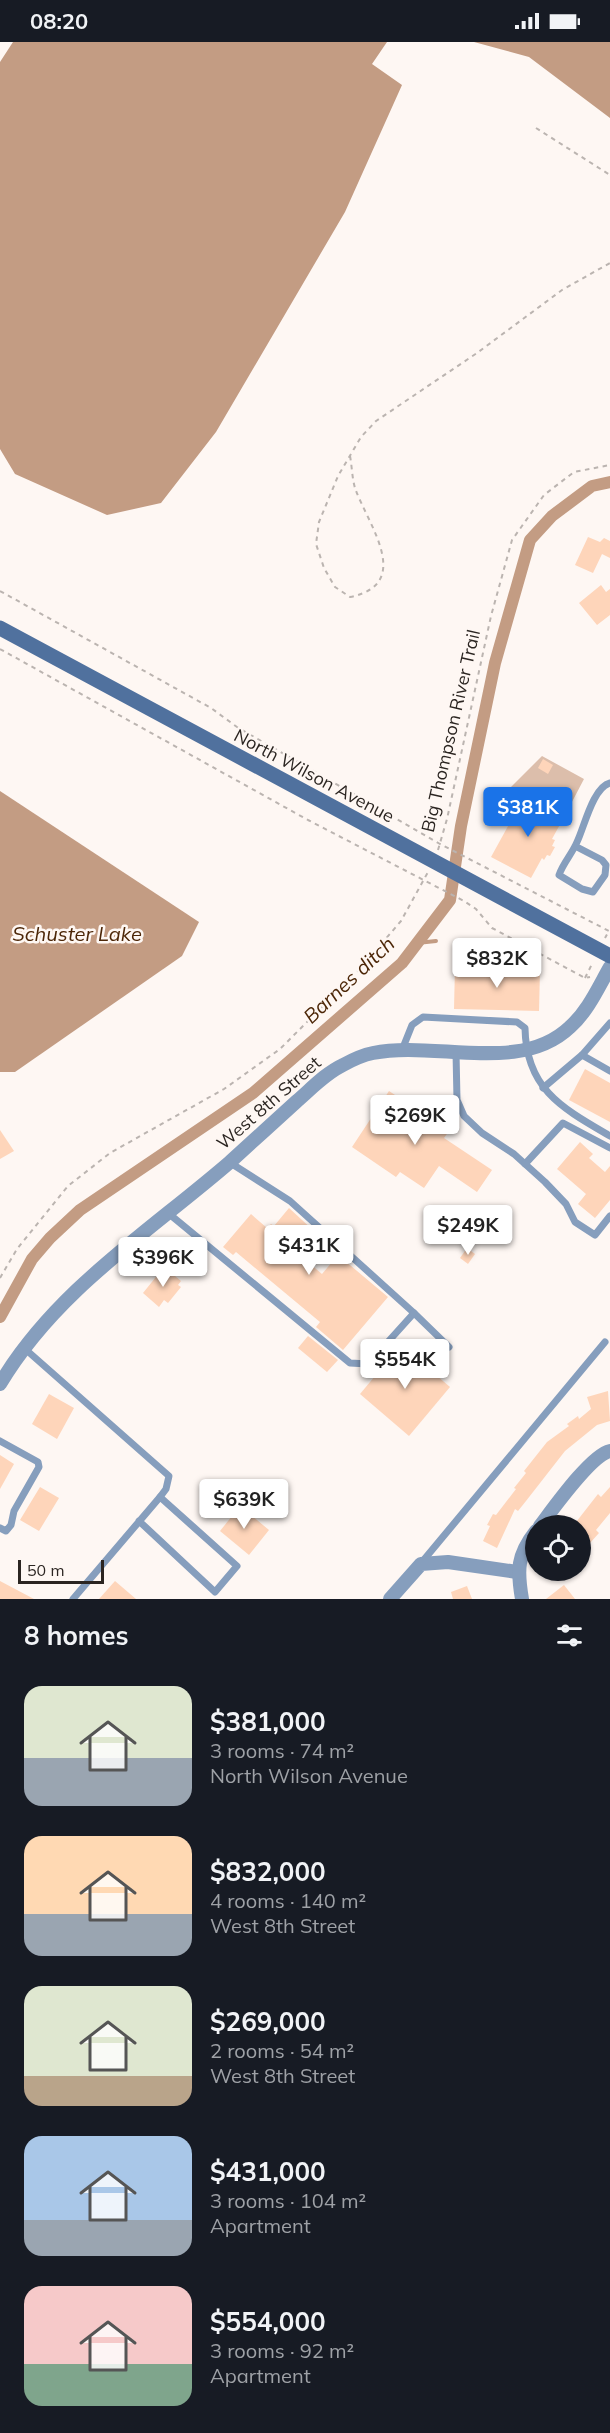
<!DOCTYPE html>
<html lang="en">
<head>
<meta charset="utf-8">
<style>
	:root { --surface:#171b24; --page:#20242c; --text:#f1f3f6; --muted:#9ea1a6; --accent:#1a73e8 }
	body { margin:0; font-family:Mulish,sans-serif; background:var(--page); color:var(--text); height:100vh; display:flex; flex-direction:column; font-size:22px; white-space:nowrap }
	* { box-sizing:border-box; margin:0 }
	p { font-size:20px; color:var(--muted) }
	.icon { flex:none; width:33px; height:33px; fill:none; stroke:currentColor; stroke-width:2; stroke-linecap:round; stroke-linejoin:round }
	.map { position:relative; height:1557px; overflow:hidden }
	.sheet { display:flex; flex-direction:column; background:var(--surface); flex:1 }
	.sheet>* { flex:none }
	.fabs { position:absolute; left:525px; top:1473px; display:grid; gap:12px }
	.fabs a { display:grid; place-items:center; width:66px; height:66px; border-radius:50%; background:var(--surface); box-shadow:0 2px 4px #0004; font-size:30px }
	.scale { position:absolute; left:18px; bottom:15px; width:86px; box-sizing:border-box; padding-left:6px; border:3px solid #2b2521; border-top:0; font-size:16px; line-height:21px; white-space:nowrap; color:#2b2521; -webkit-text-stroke:4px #fef7f3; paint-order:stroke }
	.price { position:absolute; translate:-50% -51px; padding:0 14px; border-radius:6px; background:#fff; color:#222; font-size:20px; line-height:39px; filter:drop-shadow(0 2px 3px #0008) }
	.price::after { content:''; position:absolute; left:50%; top:36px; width:18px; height:14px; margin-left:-9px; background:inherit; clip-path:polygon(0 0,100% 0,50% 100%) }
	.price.selected { background:var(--accent); color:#fff }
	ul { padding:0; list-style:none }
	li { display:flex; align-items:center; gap:18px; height:150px; padding:0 24px }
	li span { display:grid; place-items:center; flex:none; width:168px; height:120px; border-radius:18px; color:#555 }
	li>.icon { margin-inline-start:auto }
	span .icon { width:72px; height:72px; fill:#fffc; stroke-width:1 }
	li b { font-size:26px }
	h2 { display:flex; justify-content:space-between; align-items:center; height:72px; padding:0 24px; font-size:26px }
	.status { display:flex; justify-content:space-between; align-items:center; height:42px; padding:0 30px; background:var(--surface); direction:ltr }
	.status svg { height:16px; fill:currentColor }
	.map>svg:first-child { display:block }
	.green { fill:#dcbeab }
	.water { fill:#c39c83 }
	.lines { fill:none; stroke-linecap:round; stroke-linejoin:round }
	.stream { stroke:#c39c83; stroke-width:4 }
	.canal { stroke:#c39c83; stroke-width:12 }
	.building { fill:#fed5ba }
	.path { stroke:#bbb4b0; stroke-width:2; stroke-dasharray:4.5 4.5; stroke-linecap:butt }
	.lane { stroke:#869ebd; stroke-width:7 }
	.street { stroke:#869ebd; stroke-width:14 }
	.secondary { stroke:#50719e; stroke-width:15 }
	.labels { text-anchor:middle; stroke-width:5; stroke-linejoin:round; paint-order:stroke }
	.street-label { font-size:18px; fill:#2b2521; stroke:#fef7f3 }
	.water-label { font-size:20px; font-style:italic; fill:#4c2607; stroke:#fef7f3 }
</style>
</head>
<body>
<div class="status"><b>08:20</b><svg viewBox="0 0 49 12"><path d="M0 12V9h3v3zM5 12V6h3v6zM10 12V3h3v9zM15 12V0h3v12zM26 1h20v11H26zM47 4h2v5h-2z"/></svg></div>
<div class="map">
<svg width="610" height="1557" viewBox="0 0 610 1557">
	<rect width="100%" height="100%" fill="#fef7f3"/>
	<!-- green -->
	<path class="green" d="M 542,714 L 584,737 L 563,777 L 524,755 L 514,772 L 500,766 L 504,752 Z"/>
	<!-- water -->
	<g class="water">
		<path d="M 13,0 L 387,0 L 372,22 L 402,43 L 345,170 L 216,390 L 161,461 L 107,473 L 15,432 L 0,407 L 0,20 Z"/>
		<path d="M 474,0 L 610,0 L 610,76 L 529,15 Z"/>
		<path d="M 0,749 L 199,880 L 182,914 L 15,1030 L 0,1030 Z"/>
	</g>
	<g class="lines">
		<!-- stream -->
		<path class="stream" d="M 417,901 L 436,899"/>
		<!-- canal -->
		<path class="canal" d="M 0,1275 L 32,1217 L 50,1196 L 80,1168 L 253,1051 L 402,921 L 450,858 L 461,784 L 495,621 L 530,498 L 552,474 L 592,444 L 610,440"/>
	</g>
	<!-- building -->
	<g class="building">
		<path d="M 588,495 L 600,500 L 604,496 L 610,499 L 610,516 L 602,512 L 593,531 L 575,523 Z"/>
		<path d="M 601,543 L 606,550 L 610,547 L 610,573 L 597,583 L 579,561 Z"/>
		<path d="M 543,717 L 553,723 L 548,732 L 538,726 Z"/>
		<path d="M 524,755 L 563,777 L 552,797 L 555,798 L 552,804 L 555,805 L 550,814 L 547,813 L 544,818 L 542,816 L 531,836 L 491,815 Z"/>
		<path d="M 455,925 L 540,928 L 539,969 L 454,967 Z"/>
		<path d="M 585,1027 L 610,1041 L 610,1080 L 569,1058 Z"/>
		<path d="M 389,1049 L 449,1089 L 444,1096 L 492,1128 L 477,1150 L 439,1124 L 424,1146 L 400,1130 L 396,1135 L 352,1105 Z"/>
		<path d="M 0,1088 L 14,1109 L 0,1117 Z"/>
		<path d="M 580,1100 L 593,1112 L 589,1116 L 605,1130 L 610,1124 L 610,1158 L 595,1176 L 578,1162 L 586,1152 L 557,1127 Z"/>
		<path d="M 289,1166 L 314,1189 L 296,1210 L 322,1232 L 338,1213 L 388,1255 L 343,1308 L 316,1285 L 320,1280 L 236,1210 L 233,1213 L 223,1205 L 251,1172 L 267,1186 L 271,1182 L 274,1184 Z"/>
		<path d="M 467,1206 L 475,1212 L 468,1222 L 460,1216 Z"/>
		<path d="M 164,1225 L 181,1239 L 178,1243 L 181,1245 L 168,1261 L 164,1258 L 159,1265 L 143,1251 Z"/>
		<path d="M 308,1294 L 338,1318 L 327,1330 L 298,1306 Z"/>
		<path d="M 401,1303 L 450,1345 L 409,1394 L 360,1352 Z"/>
		<path d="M 608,1349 L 610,1379 L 597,1383 L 565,1409 L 526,1459 L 518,1469 L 515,1467 L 497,1506 L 483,1499 L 490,1484 L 487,1483 L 493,1472 L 496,1473 L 516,1447 L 514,1446 L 526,1431 L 524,1429 L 547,1400 L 569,1384 L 567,1382 L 578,1374 L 579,1377 L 591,1367 L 587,1355 Z"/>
		<path d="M 49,1352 L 74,1366 L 57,1397 L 32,1382 Z"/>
		<path d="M 0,1413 L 14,1422 L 0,1447 Z"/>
		<path d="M 40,1445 L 59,1456 L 39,1489 L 20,1478 Z"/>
		<path d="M 610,1445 L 610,1471 L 596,1488 L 599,1491 L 590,1501 L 580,1493 L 580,1484 L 573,1484 L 598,1452 L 601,1455 Z"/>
		<path d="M 240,1464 L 269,1488 L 249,1513 L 220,1489 Z"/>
		<path d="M 0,1539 L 34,1557 L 0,1557 Z"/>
		<path d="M 115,1539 L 136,1557 L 99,1557 Z"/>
		<path d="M 564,1543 L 575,1557 L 546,1557 Z"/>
		<path d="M 467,1544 L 472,1557 L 453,1557 L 451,1550 Z"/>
	</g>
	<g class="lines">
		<!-- path -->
		<g class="path">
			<path d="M 536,86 L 610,133"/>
			<path d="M 350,414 C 352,424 352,436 355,446 C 367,481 415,542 350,555 L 335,545 L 324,526 L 316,502 L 319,480 L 338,434 L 361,395 L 376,379 L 477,311 L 562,248 L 610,221"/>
			<path d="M 0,549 L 211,666 L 237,685 L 440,802 L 609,889 L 605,896"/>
			<path d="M 0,607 L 308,778 L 464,859 L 476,867 L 492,886 L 585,936 L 590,935"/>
			<path d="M 438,808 L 447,777 L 491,574 L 512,498 L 544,453 L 574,430 L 610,423"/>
			<path d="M 585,936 L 593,920"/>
			<path d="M 0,1236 L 17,1207 L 68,1144 L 110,1111 L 224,1047 L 280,1007 L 359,928 L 401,879 L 428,830"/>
		</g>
		<!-- lane -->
		<g class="lane">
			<path d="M 575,804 L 602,818 L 606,823 L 605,833 L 593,850 L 582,847 L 559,833 C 563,821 572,812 577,800 C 584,786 593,745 610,741"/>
			<path d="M 402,1008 L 412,983 L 423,975 L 517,980 L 525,986 C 526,1047 562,1066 610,1094"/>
			<path d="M 456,1010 L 457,1058 L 464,1074 L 482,1091 L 514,1112 L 545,1140 L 566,1162 L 575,1180 L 595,1193 L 610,1174"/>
			<path d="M 582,1013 L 610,981"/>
			<path d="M 543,1046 L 582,1013 L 610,1029"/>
			<path d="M 525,1122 L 563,1081 L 610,1106"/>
			<path d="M 168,1171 L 350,1321 L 368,1322 L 414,1271 L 290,1159 L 229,1120"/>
			<path d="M 414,1271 L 449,1305"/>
			<path d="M 24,1306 L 169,1434 L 166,1447 L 160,1455"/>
			<path d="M 0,1399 L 38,1420 L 39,1425 L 14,1469 L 11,1483 L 6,1489 L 0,1486"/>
			<path d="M 422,1520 L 605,1300"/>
			<path d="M 73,1557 L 160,1455 L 237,1524 L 215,1550 L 139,1479"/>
		</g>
		<!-- street -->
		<g class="street">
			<path d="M 0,1342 C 56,1248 149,1190 230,1120 C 252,1100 275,1079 297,1059 C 312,1046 326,1031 343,1023 C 352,1018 363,1013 373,1011 C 434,998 520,1033 570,985 C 588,969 598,946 610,925"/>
			<path d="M 540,1484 C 553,1467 591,1413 610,1409"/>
			<path d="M 390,1557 L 421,1522 L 448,1520 L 517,1530"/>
			<path d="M 522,1557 C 517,1528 517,1513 536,1489"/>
		</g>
		<!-- secondary -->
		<path class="secondary" d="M 0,586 L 610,914"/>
	</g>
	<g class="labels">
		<!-- street labels -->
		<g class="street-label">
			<text transform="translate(451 689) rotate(-77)" y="6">Big Thompson River Trail</text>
			<text transform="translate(314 734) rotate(28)" y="6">North Wilson Avenue</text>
			<text transform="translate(269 1061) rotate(-41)" y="6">West 8th Street</text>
		</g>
		<!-- water labels -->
		<g class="water-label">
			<text x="77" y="899">Schuster Lake</text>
			<text transform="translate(349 938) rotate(-43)" y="7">Barnes ditch</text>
		</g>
	</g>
</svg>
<div class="fabs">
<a><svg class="icon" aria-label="locate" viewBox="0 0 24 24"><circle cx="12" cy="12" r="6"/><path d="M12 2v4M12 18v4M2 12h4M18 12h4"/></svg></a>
</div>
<div class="scale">50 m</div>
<b class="price selected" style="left:528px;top:796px">$381K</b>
<b class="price" style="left:497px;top:947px">$832K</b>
<b class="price" style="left:415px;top:1104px">$269K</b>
<b class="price" style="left:468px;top:1214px">$249K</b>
<b class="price" style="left:309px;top:1234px">$431K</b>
<b class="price" style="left:163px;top:1246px">$396K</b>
<b class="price" style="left:405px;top:1348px">$554K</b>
<b class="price" style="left:244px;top:1488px">$639K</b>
</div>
<section class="sheet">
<h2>8 homes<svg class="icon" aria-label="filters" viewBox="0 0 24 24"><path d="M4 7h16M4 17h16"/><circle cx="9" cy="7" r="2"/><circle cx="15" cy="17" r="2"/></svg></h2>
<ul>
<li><span style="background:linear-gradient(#dfe7d0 60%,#9aa5b1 0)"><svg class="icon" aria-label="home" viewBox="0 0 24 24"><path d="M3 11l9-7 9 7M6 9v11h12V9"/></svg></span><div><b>$381,000</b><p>3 rooms · 74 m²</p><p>North Wilson Avenue</p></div></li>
<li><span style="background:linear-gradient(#ffd9b3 65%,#9aa5b1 0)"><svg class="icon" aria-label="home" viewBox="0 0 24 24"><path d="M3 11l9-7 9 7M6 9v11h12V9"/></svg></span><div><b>$832,000</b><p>4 rooms · 140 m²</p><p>West 8th Street</p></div></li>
<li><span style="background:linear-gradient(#dfe7d0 75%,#b9a48a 0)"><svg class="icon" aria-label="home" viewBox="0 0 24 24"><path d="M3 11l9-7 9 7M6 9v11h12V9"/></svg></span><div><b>$269,000</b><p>2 rooms · 54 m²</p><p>West 8th Street</p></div></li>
<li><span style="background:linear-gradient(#a9c7e8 70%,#9aa5b1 0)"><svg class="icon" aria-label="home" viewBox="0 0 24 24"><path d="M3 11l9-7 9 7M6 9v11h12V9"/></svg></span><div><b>$431,000</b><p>3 rooms · 104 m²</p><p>Apartment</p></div></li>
<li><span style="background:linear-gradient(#f6c9c9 65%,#7fa58c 0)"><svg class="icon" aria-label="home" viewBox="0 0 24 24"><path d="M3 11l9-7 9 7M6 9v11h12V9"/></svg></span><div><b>$554,000</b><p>3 rooms · 92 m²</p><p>Apartment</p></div></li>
</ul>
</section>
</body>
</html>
